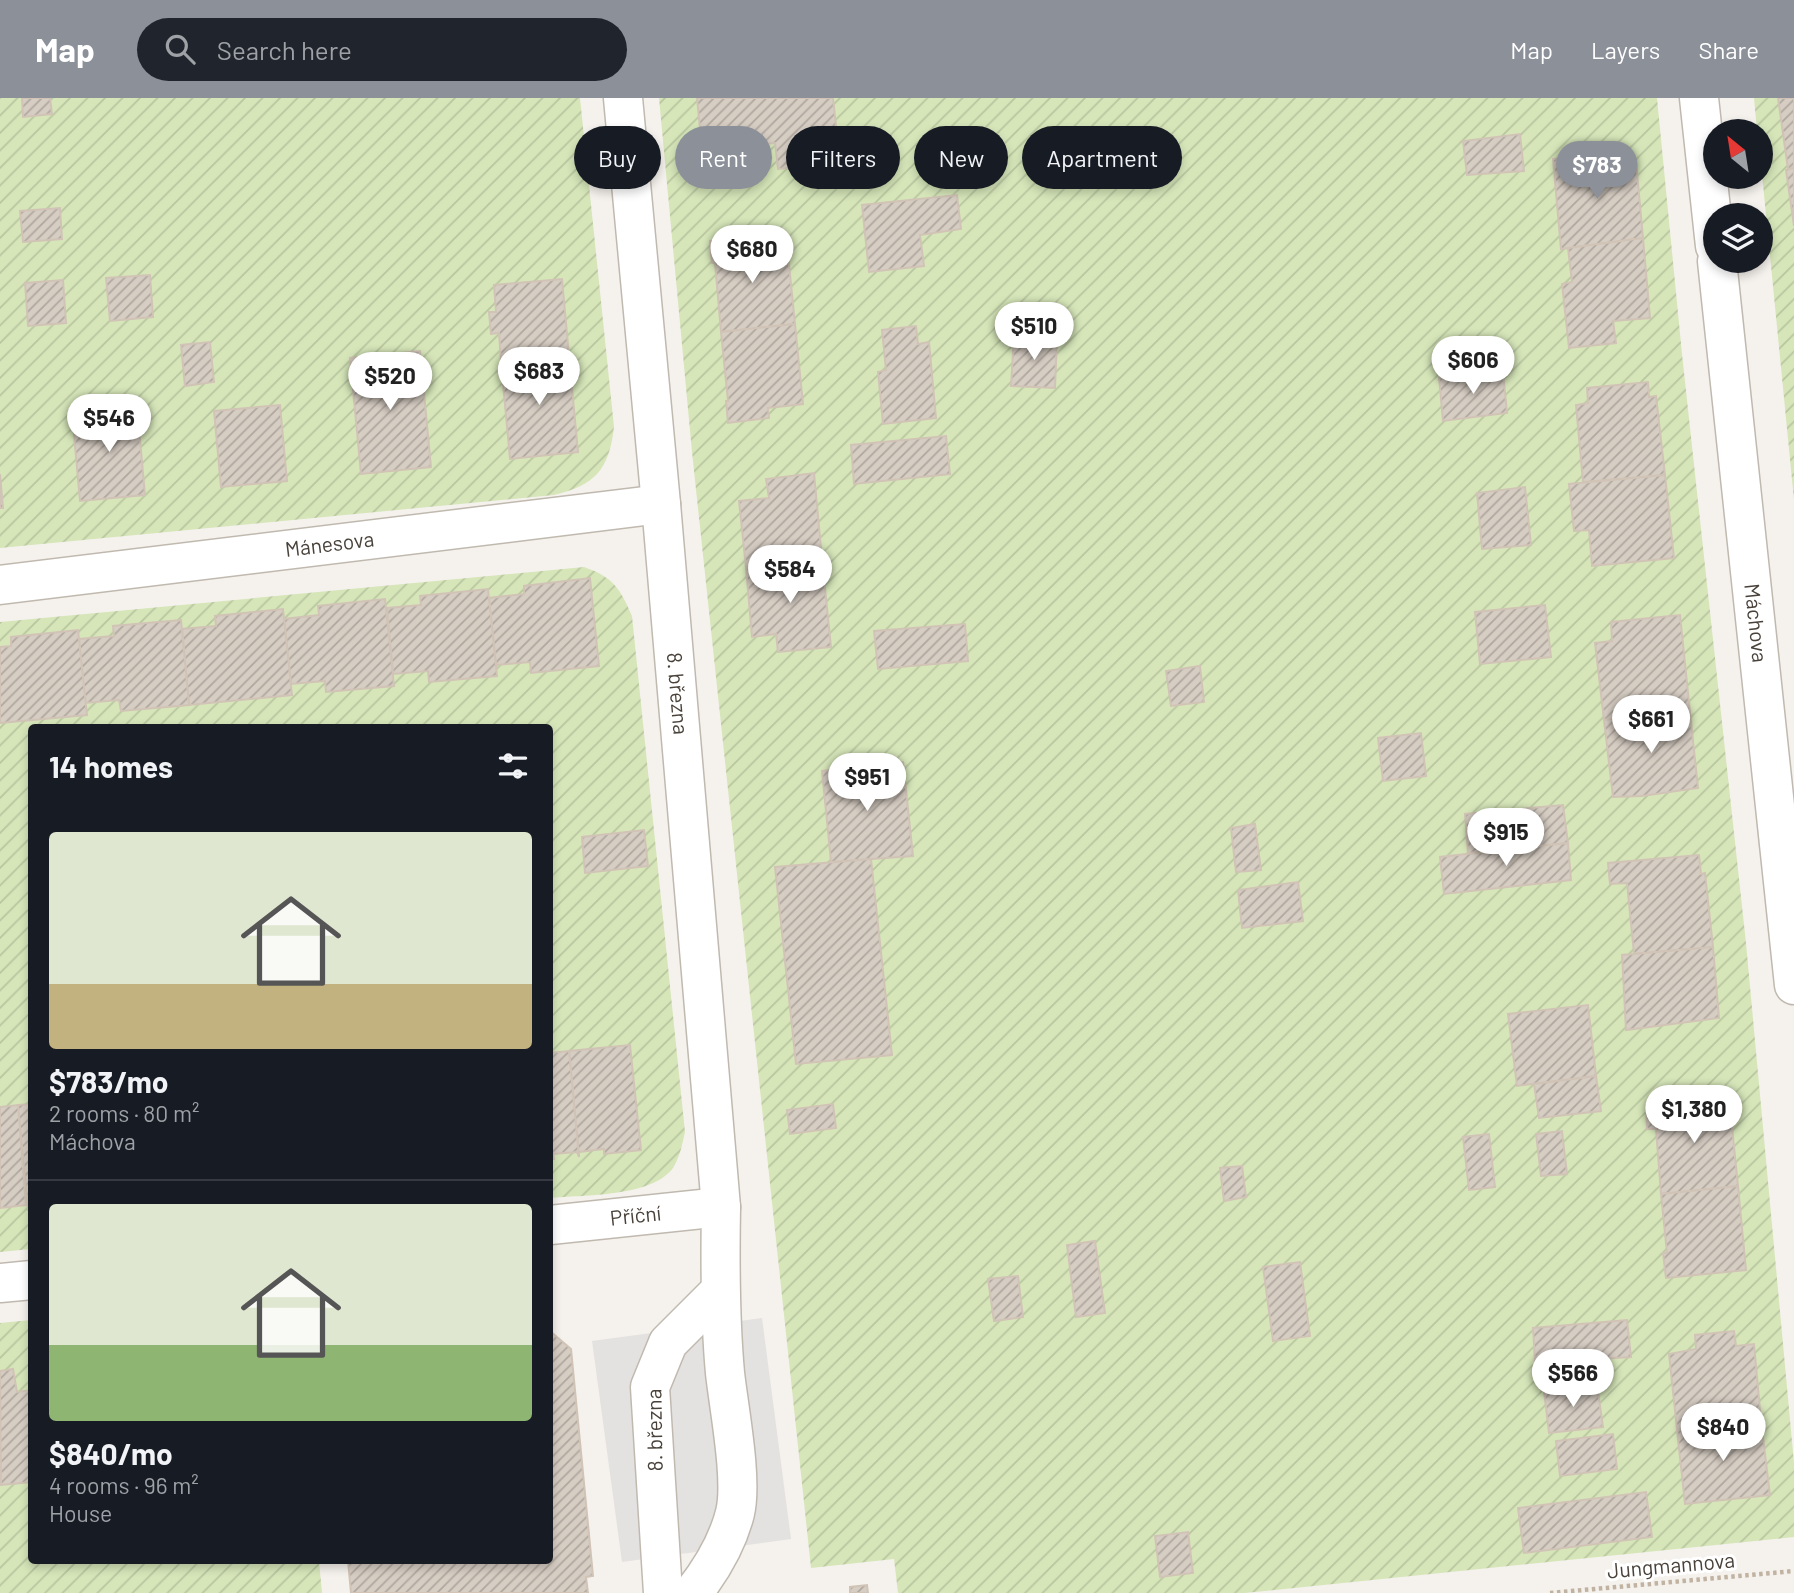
<!DOCTYPE html>
<html lang="en">
<head>
<meta charset="utf-8">
<style>
	:root { --surface:#171b24; --page:#20242c; --text:#f1f3f6; --muted:#9ea1a6; --line:#363941; --accent:#8c9099 }
	body { margin:0; font-family:Barlow,sans-serif; background:var(--page); color:var(--text); height:100vh; display:flex; flex-direction:column; font-size:26px; white-space:nowrap }
	* { box-sizing:border-box; margin:0 }
	p { font-size:23px; color:var(--muted) }
	.icon { flex:none; width:38px; height:38px; fill:none; stroke:currentColor; stroke-width:2; stroke-linecap:round; stroke-linejoin:round }
	.map { position:relative; flex:1; overflow:hidden }
	.drawer { position:absolute; left:28px; top:626px; width:525px; height:840px; display:flex; flex-direction:column; background:var(--surface); border-radius:7px; box-shadow:0 4px 10px #0003 }
	.drawer>* { flex:none }
	.top-card { position:absolute; left:574px; top:28px; width:665px; height:63px; display:flex; gap:14px }
	.needle { width:46px; rotate:330deg }
	.buttons { position:absolute; left:1703px; top:21px; display:grid; gap:14px }
	.buttons a { display:grid; place-items:center; width:70px; height:70px; border-radius:50%; background:var(--surface); box-shadow:0 4px 10px #0003; font-size:35px }
	.price { position:absolute; translate:-50% -60px; padding:0 16px; border-radius:24px; background:#fff; color:#222; font-size:23px; line-height:46px; filter:drop-shadow(0 2px 4px #0008) }
	.price::after { content:''; position:absolute; left:50%; top:42px; width:21px; height:16px; margin-left:-10px; background:inherit; clip-path:polygon(0 0,100% 0,50% 100%) }
	.price.active { background:var(--accent); color:#fff }
	ul { padding:0; list-style:none }
	li { display:grid; align-content:center; gap:14px; height:371px; padding:0 21px }
	li+li { border-top:2px solid var(--line) }
	li span { display:grid; place-items:center; height:217px; border-radius:7px; color:#555 }
	li>.icon { margin-inline-start:auto }
	span .icon { width:126px; height:126px; fill:#fffc; stroke-width:1 }
	li b { font-size:30px }
	h2 { display:flex; justify-content:space-between; align-items:center; height:84px; padding:0 21px; font-size:30px }
	.pill { padding:0 24px; border-radius:32px; background:var(--surface); box-shadow:0 4px 10px #0003; font-size:24px; line-height:63px }
	.pill.active { background:var(--accent); color:#fff }
	header { display:flex; align-items:center; gap:42px; box-sizing:border-box; height:98px; padding:0 35px; background:var(--accent); color:#fff }
	header strong { font-size:33px }
	nav { display:flex; gap:38px; margin-inline-start:auto; font-size:24px }
	.search { width:490px; height:63px; background:var(--page); display:flex; align-items:center; gap:18px; box-sizing:border-box; padding:0 24px; border-radius:38px; color:var(--muted); font-size:26px }
	.map>svg:first-child { display:block }
	.garden { fill:url(#garden-furrows) }
	.parking { fill:#e4e2e0 }
	.building { fill:url(#building-hatch); stroke:#d1c4b6; stroke-width:2 }
	.lines { fill:none; stroke-linecap:round; stroke-linejoin:round }
	.minor-casing { stroke:#c0b9af; stroke-width:41 }
	.path { stroke:#c1b3a2; stroke-width:4.5; stroke-dasharray:3.5 3.5; stroke-linecap:butt }
	.minor { stroke:#fff; stroke-width:38 }
	.labels { text-anchor:middle; stroke-width:6; stroke-linejoin:round; paint-order:stroke }
	.street-label { font-size:21px; fill:#49423a; stroke:#fff }
</style>
</head>
<body>
<header>
<strong>Map</strong>
<div class="search"><svg class="icon" aria-label="search" viewBox="0 0 24 24"><circle cx="10" cy="10" r="6"/><path d="M15 15l6 6"/></svg>Search here</div>
<nav><a>Map</a><a>Layers</a><a>Share</a></nav>
</header>
<div class="map">
<svg width="1794" height="1495" viewBox="0 0 1794 1495">
	<defs>
		<pattern id="garden-furrows" width="10" height="10" patternUnits="userSpaceOnUse" patternTransform="scale(1.75)"><rect width="10" height="10" fill="#d6e6b9"/><path d="M-1 1l2-2M0 10L10 0M9 11l2-2" fill="none" stroke="#b9c6a0"/></pattern>
		<pattern id="building-hatch" width="6" height="6" patternUnits="userSpaceOnUse" patternTransform="scale(1.75)"><rect width="6" height="6" fill="#d6cdc3"/><path d="M-1 1l2-2M0 6l6-6M5 7l2-2" fill="none" stroke="#b0a89f"/></pattern>
	</defs>
	<rect width="100%" height="100%" fill="#f5f2ed"/>
	<!-- garden -->
	<g class="garden">
		<path d="M 0,0 L 580,0 L 614,329 C 609,372 595,387 554,397 L 0,450 Z"/>
		<path d="M 659,0 L 1657,0 L 1682,256 L 1746,845 L 1794,1365 L 1794,1439 L 1245,1495 L 898,1495 L 894,1461 L 811,1470 L 692,354 Z"/>
		<path d="M 1754,0 L 1794,0 L 1794,402 L 1761,66 L 1760,33 L 1757,33 Z"/>
		<path d="M 584,469 C 613,479 620,490 632,518 L 685,1034 C 682,1047 680,1059 673,1070 C 652,1099 583,1097 550,1100 L 550,630 L 32,630 L 31,1151 L 0,1154 L 0,524 Z"/>
		<path d="M 31,1222 L 32,1463 L 319,1463 L 322,1495 L 0,1495 L 0,1225 Z"/>
	</g>
	<!-- parking -->
	<path class="parking" d="M 762,1220 L 791,1441 L 622,1464 L 592,1243 Z"/>
	<!-- building -->
	<g class="building">
		<path d="M 22,0 L 50,0 L 52,16 L 23,19 Z"/>
		<path d="M 697,0 L 833,0 L 840,65 L 778,71 L 775,45 L 702,52 Z"/>
		<path d="M 1778,0 L 1794,0 L 1794,70 L 1788,71 Z"/>
		<path d="M 1520,36 L 1524,73 L 1467,77 L 1463,43 Z"/>
		<path d="M 1598,56 L 1599,67 L 1636,63 L 1643,140 L 1561,151 L 1553,61 Z"/>
		<path d="M 1794,70 L 1794,128 L 1786,72 Z"/>
		<path d="M 957,97 L 961,131 L 920,137 L 924,168 L 869,174 L 862,107 Z"/>
		<path d="M 60,110 L 62,141 L 23,144 L 20,113 Z"/>
		<path d="M 751,139 L 753,150 L 787,146 L 795,226 L 721,234 L 715,165 L 712,165 L 710,143 Z"/>
		<path d="M 1643,140 L 1650,220 L 1613,223 L 1616,245 L 1569,250 L 1562,186 L 1572,184 L 1568,150 Z"/>
		<path d="M 150,177 L 153,219 L 110,223 L 106,180 Z"/>
		<path d="M 562,181 L 569,258 L 501,264 L 499,235 L 491,236 L 489,214 L 496,214 L 494,187 Z"/>
		<path d="M 63,182 L 66,225 L 28,228 L 25,185 Z"/>
		<path d="M 795,226 L 803,306 L 768,310 L 769,320 L 728,325 L 726,303 L 728,303 L 721,234 Z"/>
		<path d="M 916,228 L 918,246 L 929,244 L 936,320 L 883,326 L 878,274 L 886,272 L 882,232 Z"/>
		<path d="M 1014,237 L 1057,240 L 1055,290 L 1011,288 Z"/>
		<path d="M 210,244 L 214,284 L 185,288 L 181,247 Z"/>
		<path d="M 420,253 L 431,369 L 361,376 L 350,260 Z"/>
		<path d="M 569,258 L 578,354 L 510,361 L 501,264 Z"/>
		<path d="M 1503,274 L 1507,315 L 1443,323 L 1439,280 Z"/>
		<path d="M 1648,284 L 1649,299 L 1656,298 L 1665,377 L 1583,384 L 1576,307 L 1588,305 L 1587,290 Z"/>
		<path d="M 280,307 L 287,383 L 221,389 L 214,313 Z"/>
		<path d="M 137,308 L 145,397 L 80,403 L 72,315 Z"/>
		<path d="M 946,338 L 950,376 L 854,386 L 851,347 Z"/>
		<path d="M 814,375 L 822,461 L 746,470 L 739,403 L 769,400 L 766,381 Z"/>
		<path d="M 0,376 L 3,410 L 0,410 Z"/>
		<path d="M 1665,377 L 1674,460 L 1592,468 L 1589,432 L 1574,433 L 1569,386 Z"/>
		<path d="M 1525,389 L 1531,447 L 1482,451 L 1477,395 Z"/>
		<path d="M 822,461 L 831,549 L 778,554 L 776,536 L 752,539 L 746,470 Z"/>
		<path d="M 590,480 L 599,568 L 531,575 L 530,564 L 496,567 L 489,500 L 524,496 L 524,488 Z"/>
		<path d="M 488,491 L 497,578 L 429,584 L 428,573 L 393,576 L 387,510 L 421,507 L 420,498 Z"/>
		<path d="M 385,501 L 394,588 L 326,594 L 325,583 L 291,586 L 284,521 L 319,517 L 318,508 Z"/>
		<path d="M 1545,507 L 1551,559 L 1480,566 L 1475,514 Z"/>
		<path d="M 283,511 L 292,597 L 189,607 L 182,531 L 216,528 L 215,518 Z"/>
		<path d="M 1680,517 L 1690,614 L 1604,622 L 1595,545 L 1612,543 L 1611,524 Z"/>
		<path d="M 181,522 L 189,607 L 121,613 L 119,602 L 85,605 L 79,541 L 114,538 L 113,528 Z"/>
		<path d="M 965,526 L 968,563 L 878,571 L 874,533 Z"/>
		<path d="M 78,532 L 87,617 L 0,625 L 0,549 L 11,548 L 11,539 Z"/>
		<path d="M 1200,568 L 1204,604 L 1171,608 L 1166,573 Z"/>
		<path d="M 1690,614 L 1698,690 L 1642,698 L 1613,699 L 1604,622 Z"/>
		<path d="M 1421,635 L 1426,678 L 1383,683 L 1378,640 Z"/>
		<path d="M 903,664 L 913,758 L 831,764 L 822,673 Z"/>
		<path d="M 1563,707 L 1568,745 L 1468,755 L 1465,716 Z"/>
		<path d="M 1255,726 L 1261,772 L 1236,774 L 1231,730 Z"/>
		<path d="M 644,732 L 648,768 L 585,775 L 582,739 Z"/>
		<path d="M 1568,745 L 1571,782 L 1444,796 L 1440,759 Z"/>
		<path d="M 1699,757 L 1701,776 L 1705,775 L 1713,849 L 1634,856 L 1627,785 L 1610,786 L 1608,765 Z"/>
		<path d="M 871,761 L 892,957 L 796,966 L 775,769 Z"/>
		<path d="M 1298,784 L 1303,823 L 1242,830 L 1238,792 Z"/>
		<path d="M 1713,849 L 1719,920 L 1626,932 L 1622,857 Z"/>
		<path d="M 1588,907 L 1596,978 L 1517,988 L 1508,916 Z"/>
		<path d="M 630,947 L 641,1052 L 604,1056 L 604,1051 L 579,1054 L 579,1059 L 569,953 Z"/>
		<path d="M 569,953 L 579,1059 L 577,1054 L 553,1056 L 554,1061 L 550,1061 L 550,955 Z"/>
		<path d="M 1596,978 L 1601,1013 L 1539,1020 L 1534,986 Z"/>
		<path d="M 1729,999 L 1738,1088 L 1661,1096 L 1656,1031 L 1647,1031 L 1646,1007 Z"/>
		<path d="M 32,1006 L 32,1112 L 28,1112 L 18,1007 Z"/>
		<path d="M 833,1006 L 836,1030 L 790,1036 L 787,1012 Z"/>
		<path d="M 18,1007 L 26,1107 L 0,1110 L 0,1009 Z"/>
		<path d="M 1562,1033 L 1567,1076 L 1541,1078 L 1536,1036 Z"/>
		<path d="M 1489,1036 L 1495,1089 L 1469,1092 L 1463,1039 Z"/>
		<path d="M 1242,1068 L 1246,1099 L 1224,1103 L 1220,1070 Z"/>
		<path d="M 1738,1088 L 1746,1172 L 1666,1180 L 1663,1155 L 1667,1155 L 1661,1096 Z"/>
		<path d="M 1095,1143 L 1105,1215 L 1076,1219 L 1067,1147 Z"/>
		<path d="M 1300,1164 L 1310,1238 L 1273,1243 L 1263,1169 Z"/>
		<path d="M 1018,1178 L 1023,1219 L 994,1223 L 988,1181 Z"/>
		<path d="M 1627,1222 L 1631,1259 L 1535,1265 L 1533,1230 Z"/>
		<path d="M 550,1233 L 571,1251 L 593,1478 L 586,1479 L 588,1495 L 351,1495 L 348,1463 L 550,1463 Z"/>
		<path d="M 1734,1233 L 1736,1248 L 1754,1246 L 1761,1323 L 1677,1332 L 1669,1256 L 1696,1251 L 1695,1237 Z"/>
		<path d="M 13,1271 L 17,1294 L 32,1292 L 32,1384 L 1,1387 L 0,1273 Z"/>
		<path d="M 1597,1286 L 1603,1329 L 1549,1335 L 1544,1293 Z"/>
		<path d="M 1761,1323 L 1770,1397 L 1685,1406 L 1677,1332 Z"/>
		<path d="M 1613,1336 L 1617,1371 L 1560,1378 L 1556,1343 Z"/>
		<path d="M 1646,1394 L 1652,1439 L 1524,1455 L 1518,1410 Z"/>
		<path d="M 1188,1434 L 1193,1475 L 1160,1479 L 1155,1438 Z"/>
		<path d="M 867,1487 L 868,1495 L 850,1495 L 850,1489 Z"/>
	</g>
	<g class="lines">
		<defs>
			<g id="minor">
				<path id="s1" d="M 623,0 L 661,406 L 721,1109 C 720,1164 720,1220 725,1275 C 729,1311 743,1382 735,1415 C 728,1443 711,1472 693,1495"/>
				<path d="M 1699,0 L 1715,148"/>
				<path id="s2" d="M 1717,163 L 1794,887"/>
				<path id="s3" d="M 0,487 L 661,406"/>
				<path id="s4" d="M 550,1127 L 721,1109"/>
				<path d="M 0,1185 L 32,1182"/>
				<path d="M 663,1495 L 650,1289 L 668,1245 L 720,1193"/>
			</g>
		</defs>
		<!-- minor casing -->
		<use href="#minor" class="minor-casing"/>
		<!-- path -->
		<path class="path" d="M 1550,1495 L 1794,1473"/>
		<!-- minor -->
		<use href="#minor" class="minor"/>
	</g>
	<g class="labels">
		<!-- street labels -->
		<g class="street-label">
			<text dy="7" stroke="none"><textPath href="#s3" startOffset="332">Mánesova</textPath></text>
			<text dy="7" stroke="none"><textPath href="#s2" startOffset="364">Máchova</textPath></text>
			<text dy="7" stroke="none"><textPath href="#s1" startOffset="598">8. března</textPath></text>
			<text dy="7" stroke="none"><textPath href="#s4" startOffset="86">Příční</textPath></text>
			<text transform="translate(655 1332) rotate(-91)" y="7">8. března</text>
			<text transform="translate(1671 1468) rotate(-5)" y="7">Jungmannova</text>
		</g>
	</g>
</svg>
<div class="buttons">
<a><svg class="needle" viewBox="-14 -14 28 28"><path d="M0-13l5 13h-10z" fill="#e53935"/><path d="M0 13l5-13h-10z" fill="#9ea1a6"/></svg></a>
<a><svg class="icon" aria-label="layers" viewBox="0 0 24 24"><path d="M12 4l9 5-9 5-9-5zM3 14l9 5 9-5"/></svg></a>
</div>
<b class="price active" style="left:1597px;top:103px">$783</b>
<b class="price" style="left:752px;top:187px">$680</b>
<b class="price" style="left:1034px;top:264px">$510</b>
<b class="price" style="left:1473px;top:298px">$606</b>
<b class="price" style="left:539px;top:309px">$683</b>
<b class="price" style="left:390px;top:314px">$520</b>
<b class="price" style="left:109px;top:356px">$546</b>
<b class="price" style="left:790px;top:507px">$584</b>
<b class="price" style="left:1651px;top:657px">$661</b>
<b class="price" style="left:867px;top:715px">$951</b>
<b class="price" style="left:1506px;top:770px">$915</b>
<b class="price" style="left:1694px;top:1047px">$1,380</b>
<b class="price" style="left:1573px;top:1311px">$566</b>
<b class="price" style="left:1723px;top:1365px">$840</b>
<div class="top-card">
<a class="pill">Buy</a>
<a class="pill active">Rent</a>
<a class="pill">Filters</a>
<a class="pill">New</a>
<a class="pill">Apartment</a>
</div>
<section class="drawer">
<h2>14 homes<svg class="icon" aria-label="filters" viewBox="0 0 24 24"><path d="M4 7h16M4 17h16"/><circle cx="9" cy="7" r="2"/><circle cx="15" cy="17" r="2"/></svg></h2>
<ul>
<li><span style="background:linear-gradient(#dfe7d0 70%,#c2b280 0)"><svg class="icon" aria-label="home" viewBox="0 0 24 24"><path d="M3 11l9-7 9 7M6 9v11h12V9"/></svg></span><div><b>$783/mo</b><p>2 rooms · 80 m²</p><p>Máchova</p></div></li>
<li><span style="background:linear-gradient(#dfe7d0 65%,#8fb573 0)"><svg class="icon" aria-label="home" viewBox="0 0 24 24"><path d="M3 11l9-7 9 7M6 9v11h12V9"/></svg></span><div><b>$840/mo</b><p>4 rooms · 96 m²</p><p>House</p></div></li>
</ul>
</section>
</div>
</body>
</html>
